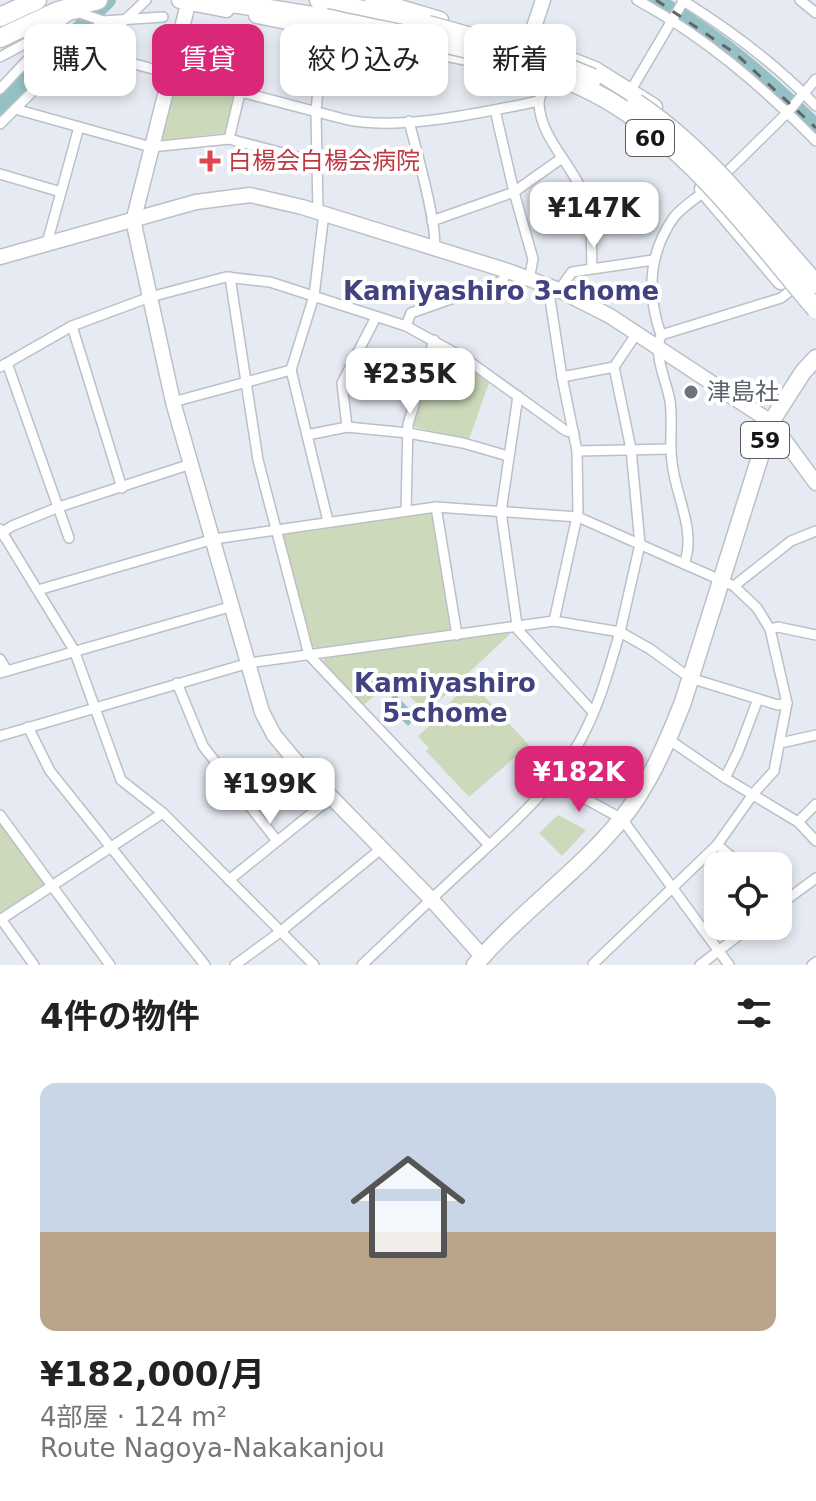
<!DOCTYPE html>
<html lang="ja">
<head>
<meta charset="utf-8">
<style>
	:root { --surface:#fff; --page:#f2f2f2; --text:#222; --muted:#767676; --line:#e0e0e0; --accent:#db2777 }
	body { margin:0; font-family:"DejaVu Sans","Noto Sans JP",sans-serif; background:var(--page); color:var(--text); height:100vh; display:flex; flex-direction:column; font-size:30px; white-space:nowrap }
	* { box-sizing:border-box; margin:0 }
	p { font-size:26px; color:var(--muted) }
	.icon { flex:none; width:44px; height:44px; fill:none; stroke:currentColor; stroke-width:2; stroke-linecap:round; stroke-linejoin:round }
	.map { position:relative; height:965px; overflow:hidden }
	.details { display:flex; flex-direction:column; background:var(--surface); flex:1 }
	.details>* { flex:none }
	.hud { position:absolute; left:24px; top:24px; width:768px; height:72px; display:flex; gap:16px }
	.fabs { position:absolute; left:704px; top:852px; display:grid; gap:16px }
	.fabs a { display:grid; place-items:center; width:88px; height:88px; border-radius:16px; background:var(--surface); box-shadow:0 4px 12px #0003; font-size:40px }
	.price { position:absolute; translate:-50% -68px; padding:0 18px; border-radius:16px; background:#fff; color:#222; font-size:26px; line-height:52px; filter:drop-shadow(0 2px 4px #0008) }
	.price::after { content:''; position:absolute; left:50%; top:48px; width:24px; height:18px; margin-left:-12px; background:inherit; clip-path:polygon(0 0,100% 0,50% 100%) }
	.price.selected { background:var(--accent); color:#fff }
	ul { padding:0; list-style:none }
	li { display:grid; align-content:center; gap:16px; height:424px; padding:0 40px }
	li+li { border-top:2px solid var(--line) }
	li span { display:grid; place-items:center; height:248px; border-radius:16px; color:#555 }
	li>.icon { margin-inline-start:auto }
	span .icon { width:144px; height:144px; fill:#fffc; stroke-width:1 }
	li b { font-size:34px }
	h2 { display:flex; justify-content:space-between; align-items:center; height:96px; padding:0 40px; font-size:34px }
	.chip { padding:0 28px; border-radius:16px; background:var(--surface); box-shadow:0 4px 12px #0003; font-size:28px; line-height:72px }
	.chip.selected { background:var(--accent); color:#fff }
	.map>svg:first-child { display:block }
	.green { fill:#cdd9bb }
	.water { fill:#95c1c5 }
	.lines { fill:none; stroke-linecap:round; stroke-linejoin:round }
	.river { stroke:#95c1c5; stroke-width:16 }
	.street-casing { stroke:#bbc0c8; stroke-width:12 }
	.secondary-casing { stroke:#bbc0c8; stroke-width:17 }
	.primary-casing { stroke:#bbc0c8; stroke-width:19 }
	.highway-casing { stroke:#bbc0c8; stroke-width:21 }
	.street { stroke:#fff; stroke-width:9 }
	.secondary { stroke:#fff; stroke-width:14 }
	.primary { stroke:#fff; stroke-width:16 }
	.highway { stroke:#fff; stroke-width:18 }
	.rail { stroke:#616469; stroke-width:3; stroke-dasharray:10 10; stroke-linecap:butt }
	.highway-bridge-casing { stroke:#bbc0c8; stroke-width:21; stroke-linecap:butt }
	.highway-bridge { stroke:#fff; stroke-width:18 }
	.health-dot { fill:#e0444e; stroke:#fff; stroke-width:3 }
	.worship-dot { fill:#6b7280; stroke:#fff; stroke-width:3 }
	.labels { text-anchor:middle; stroke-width:8; stroke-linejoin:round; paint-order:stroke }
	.shield { fill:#fff; stroke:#5a5b5d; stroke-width:2 }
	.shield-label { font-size:22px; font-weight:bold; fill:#141518 }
	.health-label { font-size:24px; fill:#be3a42; stroke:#fff; text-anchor:start }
	.worship-label { font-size:24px; fill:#5b616d; stroke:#fff; text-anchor:start }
	.neighbourhood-label { font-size:26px; font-weight:bold; fill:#404380; stroke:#fff }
</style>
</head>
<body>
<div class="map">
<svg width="816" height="965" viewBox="0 0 816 965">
	<rect width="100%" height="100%" fill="#e6ebf3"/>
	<!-- green -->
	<g class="green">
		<path d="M 178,80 L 233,95 L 235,98 L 225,133 L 164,140 L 161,136 L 174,83 Z"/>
		<path d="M 466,366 L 489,383 L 468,442 L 413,426 L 434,368 L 462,377 Z"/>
		<path d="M 429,511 L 434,515 L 452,626 L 449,631 L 318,650 L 312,646 L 282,539 L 285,534 Z"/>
		<path d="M 512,632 L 426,713 L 393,679 L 364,705 L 323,662 L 325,657 Z"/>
		<path d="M 471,682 L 529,745 L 469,797 L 426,751 L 429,748 L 418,736 L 431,724 L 430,721 Z"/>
		<path d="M 558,815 L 586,830 L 562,856 L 539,833 Z"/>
		<path d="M 0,824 L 44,884 L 0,913 Z"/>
	</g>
	<!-- water -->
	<path class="water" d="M 395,694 L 417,717 L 408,726 L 386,703 Z"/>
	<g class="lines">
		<!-- river -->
		<g class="river">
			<path d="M 655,0 C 715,34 767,79 816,127"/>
			<path d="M 0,107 L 108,0"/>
		</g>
		<defs>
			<g id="street">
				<path d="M 637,0 C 705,37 762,86 816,141"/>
				<path d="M 682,0 C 730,30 777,65 816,106"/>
				<path d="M 800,0 L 816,13"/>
				<path d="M 124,21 L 146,0"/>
				<path d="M 77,49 L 340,118"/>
				<path d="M 0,57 L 43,34 L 70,15 L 80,13 L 103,21 L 163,17"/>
				<path d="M 547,80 C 544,87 539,96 539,104 C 541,140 574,165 585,199 C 593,220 591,244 592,267"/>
				<path d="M 0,89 L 36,51 L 43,34"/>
				<path d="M 631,90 L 684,0"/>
				<path d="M 15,109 L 151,147 L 229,139 L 317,162"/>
				<path d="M 495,110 L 514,192 L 533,259 L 529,280"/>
				<path d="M 344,119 C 396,132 485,112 539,101"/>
				<path d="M 409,121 C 415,146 439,229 434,249"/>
				<path d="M 0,124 L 103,21"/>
				<path d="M 229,139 L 240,93"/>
				<path d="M 0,174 L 61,192"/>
				<path d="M 722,177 L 788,112 L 816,79"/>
				<path d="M 318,211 L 316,112 L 323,29"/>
				<path d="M 324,213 L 314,296 L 291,370 L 328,521"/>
				<path d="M 432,221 L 514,192 L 562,158"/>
				<path d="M 47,243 L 79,127"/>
				<path d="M 230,277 L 258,460 L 309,655 L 489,845"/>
				<path d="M 548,286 L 562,377 L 577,451 L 578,512 L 554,621"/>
				<path d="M 559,290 L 572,272 L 653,260"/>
				<path d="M 72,326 L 122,488"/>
				<path d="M 406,326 L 411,313 L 502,281 L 508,271"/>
				<path d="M 661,335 L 781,298 L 790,291"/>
				<path d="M 7,363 L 69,538"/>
				<path d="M 0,367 L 72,326 L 150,297 L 226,277 L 270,282 L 406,326 L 466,359 L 566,431 L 574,433"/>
				<path d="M 614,367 L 631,449 L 640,544 L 620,632 L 650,649 L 690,678 L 778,705 L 787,703"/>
				<path d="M 562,377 L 614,367 L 637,333"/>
				<path d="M 518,396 L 501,512 L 517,625 L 518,630 L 593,712"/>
				<path d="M 173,402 L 291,370"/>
				<path d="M 347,427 L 342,383 L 376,317"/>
				<path d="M 307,435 L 347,427 L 408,433 L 463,443 L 508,456"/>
				<path d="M 577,451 L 670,449"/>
				<path d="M 436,507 L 457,635"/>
				<path d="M 406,511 L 408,424 L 434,340"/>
				<path d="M 0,529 L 74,650 L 121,780 L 163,813 L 314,965"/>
				<path d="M 0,534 L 12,526 L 59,507 L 191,464"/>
				<path d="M 684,564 C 697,530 675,496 672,462 C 669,442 673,420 670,401 C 666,379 653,356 661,335 C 647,295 648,254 674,217 C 682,207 697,198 707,189"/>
				<path d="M 734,586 L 791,541 L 816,531"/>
				<path d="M 38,590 L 214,539 L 436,507 L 578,517 L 734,586 L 757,608 L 770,629 L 787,703 L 774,771 L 754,793 L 717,845 L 593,964"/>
				<path d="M 770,629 L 778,627 L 816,635"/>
				<path d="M 0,659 L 7,671"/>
				<path d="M 0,673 L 233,606"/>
				<path d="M 177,683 L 203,746 L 277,841"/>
				<path d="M 28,727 L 50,771 L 205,965"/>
				<path d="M 0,736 L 249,663 L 554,621 L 620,632 C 609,669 599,707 580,741 C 552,790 510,826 469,864 C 433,897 398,931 362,965"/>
				<path d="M 668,739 L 725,778 L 798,822 L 816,841"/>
				<path d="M 781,743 L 816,735"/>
				<path d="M 725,778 L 738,752 L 758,699"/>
				<path d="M 553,781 L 622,819 L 729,965"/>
				<path d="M 0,815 L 110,965"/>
				<path d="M 798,822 L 816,804"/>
				<path d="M 717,845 L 743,866"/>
				<path d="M 229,880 L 332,797"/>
				<path d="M 778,906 L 816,878"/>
				<path d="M 1,919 L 34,965"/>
				<path d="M 0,920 L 163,813"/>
				<path d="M 235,965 L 280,932 L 382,848"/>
				<path d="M 700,965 L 751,926"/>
				<path d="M 812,965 L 816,962"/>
			</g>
			<g id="secondary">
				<path d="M 189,0 L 134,218 L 135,229 L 173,402 L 262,712 L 274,735 L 294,759 L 431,899 L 482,956"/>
				<path d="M 528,45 L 543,0"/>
				<path d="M 0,257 L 196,202 L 250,195 L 302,207 L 508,271 L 559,290 L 610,316 L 771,422 L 816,483"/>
			</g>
			<g id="primary">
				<path d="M 180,0 L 226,9"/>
				<path d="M 373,0 L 440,20"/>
				<path d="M 257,15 L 477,59"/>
				<path d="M 544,50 L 595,70 L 654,107"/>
				<path d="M 703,189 L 781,281"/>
				<path d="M 475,965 C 519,913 576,874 619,822 C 648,788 667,743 683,702 L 771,422 L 803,372 L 816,358"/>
			</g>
			<g id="highway">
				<path d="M 213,0 L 325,18"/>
				<path d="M 319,0 L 428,25"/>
				<path d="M 0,17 L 37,0"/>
				<path d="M 0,38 L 58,11 L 98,0"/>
			</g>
		</defs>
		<!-- street casing -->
		<use href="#street" class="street-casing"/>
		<!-- secondary casing -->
		<use href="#secondary" class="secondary-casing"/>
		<!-- primary casing -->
		<use href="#primary" class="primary-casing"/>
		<!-- highway casing -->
		<use href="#highway" class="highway-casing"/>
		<!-- street -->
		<use href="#street" class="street"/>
		<!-- secondary -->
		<use href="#secondary" class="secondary"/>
		<!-- primary -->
		<use href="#primary" class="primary"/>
		<!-- highway -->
		<use href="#highway" class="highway"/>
		<!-- rail -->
		<path class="rail" d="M 656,0 L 736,54 L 816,128"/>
		<defs>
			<g id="highway-bridge">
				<path d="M 325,18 C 417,39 537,55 616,105 C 697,156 755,237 816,309"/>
				<path d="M 428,25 L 536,55 L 593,78"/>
				<path d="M 636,103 C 707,150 759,221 816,284"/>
			</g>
		</defs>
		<!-- highway-bridge casing -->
		<use href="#highway-bridge" class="highway-bridge-casing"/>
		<!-- highway-bridge -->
		<use href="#highway-bridge" class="highway-bridge"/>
	</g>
	<!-- markers -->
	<path class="health-dot" d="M206 149h8v8h8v8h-8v8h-8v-8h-8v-8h8z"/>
	<circle class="worship-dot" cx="691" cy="392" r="8"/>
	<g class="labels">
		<!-- shield labels -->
		<g class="shield">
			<rect x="626" y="120" width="48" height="36" rx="6"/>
			<rect x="741" y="422" width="48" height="36" rx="6"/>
		</g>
		<g class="shield-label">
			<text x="650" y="146">60</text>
			<text x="765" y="448">59</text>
		</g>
		<!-- health labels -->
		<g class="health-label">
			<text x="228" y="169">白楊会白楊会病院</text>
		</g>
		<!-- worship labels -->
		<g class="worship-label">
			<text x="707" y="400">津島社</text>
		</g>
		<!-- neighbourhood labels -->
		<g class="neighbourhood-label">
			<text x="501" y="300">Kamiyashiro 3-chome</text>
			<text x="445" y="692">Kamiyashiro<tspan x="445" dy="30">5-chome</tspan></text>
		</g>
	</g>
</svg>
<div class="fabs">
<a><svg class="icon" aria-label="locate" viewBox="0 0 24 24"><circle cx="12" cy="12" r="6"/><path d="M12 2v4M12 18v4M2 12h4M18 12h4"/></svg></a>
</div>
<b class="price" style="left:594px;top:250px">¥147K</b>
<b class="price" style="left:410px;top:416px">¥235K</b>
<b class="price selected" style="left:579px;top:814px">¥182K</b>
<b class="price" style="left:270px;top:826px">¥199K</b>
<div class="hud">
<a class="chip">購入</a>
<a class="chip selected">賃貸</a>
<a class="chip">絞り込み</a>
<a class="chip">新着</a>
</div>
</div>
<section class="details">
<h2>4件の物件<svg class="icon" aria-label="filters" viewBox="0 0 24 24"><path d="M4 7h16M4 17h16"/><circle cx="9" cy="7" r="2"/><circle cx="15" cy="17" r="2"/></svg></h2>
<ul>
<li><span style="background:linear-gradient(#c9d6e8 60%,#b9a48a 0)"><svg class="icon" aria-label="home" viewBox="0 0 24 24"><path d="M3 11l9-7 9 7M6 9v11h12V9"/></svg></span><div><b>¥182,000/月</b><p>4部屋 · 124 m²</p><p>Route Nagoya-Nakakanjou</p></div></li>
</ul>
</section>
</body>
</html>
